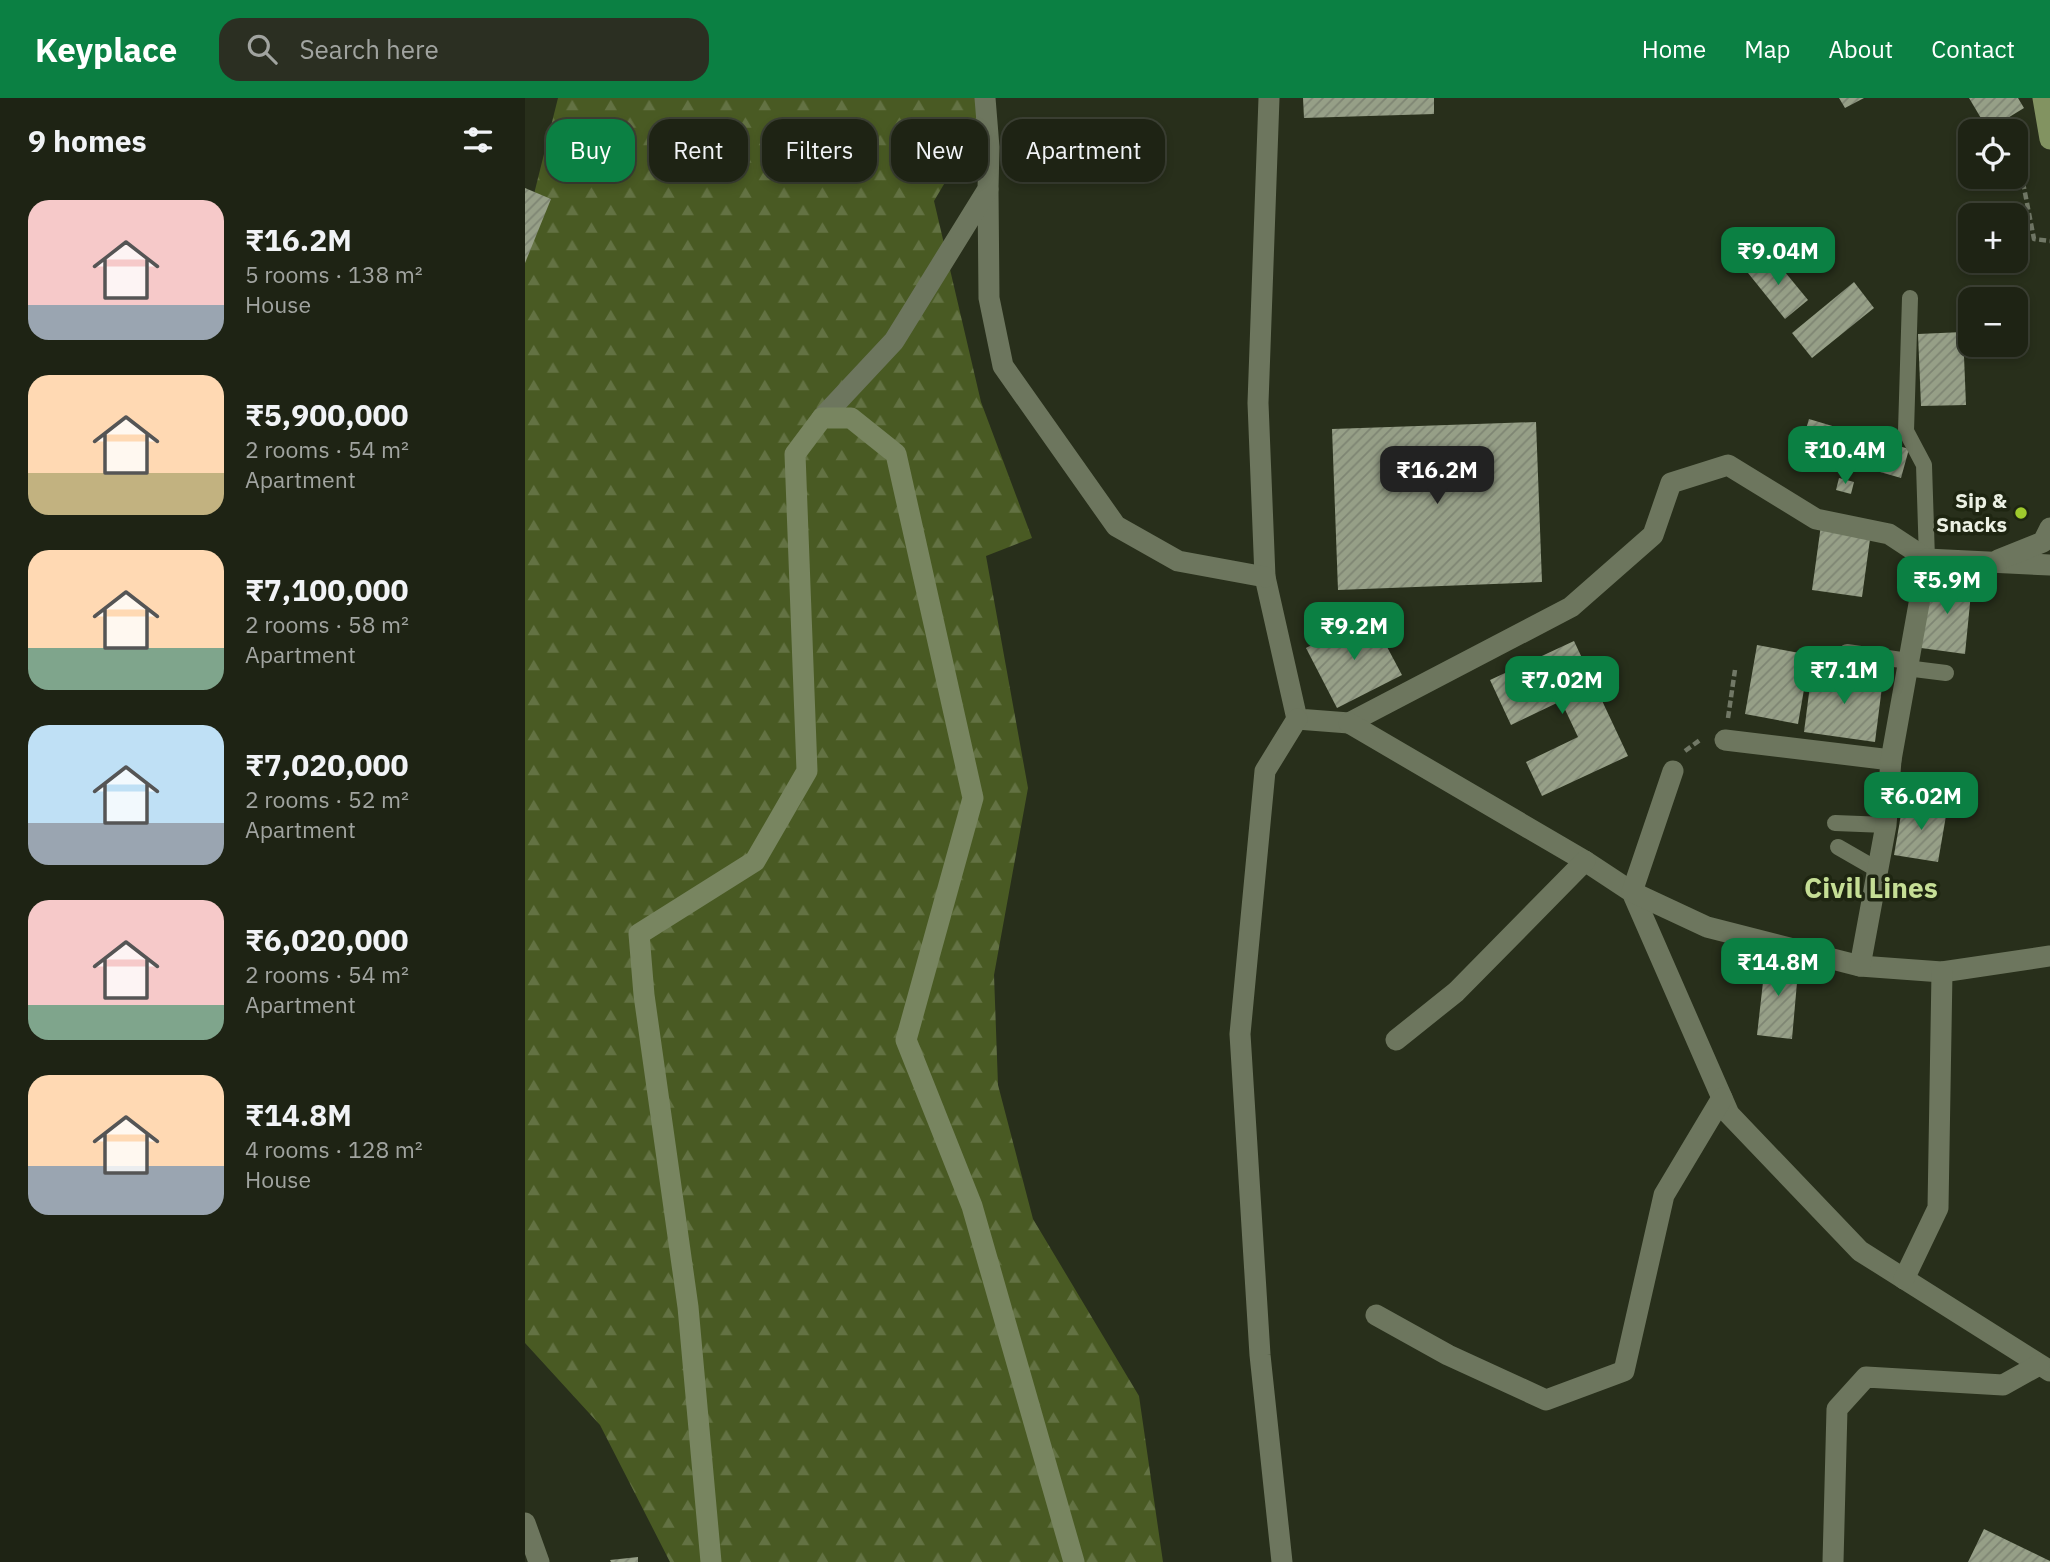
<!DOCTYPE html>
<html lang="en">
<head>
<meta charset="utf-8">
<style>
	:root { --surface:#1e2314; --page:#2b2f22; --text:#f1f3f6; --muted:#a1a4a0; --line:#3c4034; --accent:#0b8043 }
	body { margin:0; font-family:"IBM Plex Sans",sans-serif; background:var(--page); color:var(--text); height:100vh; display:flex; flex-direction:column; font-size:26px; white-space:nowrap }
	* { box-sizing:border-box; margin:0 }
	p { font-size:23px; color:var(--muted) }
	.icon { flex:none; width:38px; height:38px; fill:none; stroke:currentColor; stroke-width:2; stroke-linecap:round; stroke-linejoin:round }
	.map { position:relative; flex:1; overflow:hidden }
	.side { display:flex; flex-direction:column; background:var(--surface); width:525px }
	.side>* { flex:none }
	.hud { position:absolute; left:21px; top:21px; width:665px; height:63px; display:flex; gap:14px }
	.fabs { position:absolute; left:1433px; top:21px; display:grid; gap:14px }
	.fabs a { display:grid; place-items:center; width:70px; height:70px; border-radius:14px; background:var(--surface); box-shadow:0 4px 10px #0003,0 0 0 2px var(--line); font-size:35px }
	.price { position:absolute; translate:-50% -60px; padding:0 16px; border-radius:14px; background:var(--accent); color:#fff; font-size:23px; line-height:46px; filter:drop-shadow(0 2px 4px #0008) }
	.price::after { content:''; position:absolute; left:50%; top:42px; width:21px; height:16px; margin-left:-10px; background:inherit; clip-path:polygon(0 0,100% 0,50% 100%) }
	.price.on { background:#222; color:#fff }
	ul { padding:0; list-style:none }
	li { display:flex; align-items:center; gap:21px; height:175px; padding:0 28px }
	li span { display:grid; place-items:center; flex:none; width:196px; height:140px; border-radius:21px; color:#555 }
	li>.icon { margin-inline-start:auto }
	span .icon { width:84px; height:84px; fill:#fffc; stroke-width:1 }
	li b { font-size:30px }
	h2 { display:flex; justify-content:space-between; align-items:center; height:84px; padding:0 28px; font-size:30px }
	.pill { padding:0 24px; border-radius:21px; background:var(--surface); box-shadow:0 4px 10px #0003,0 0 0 2px var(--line); font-size:24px; line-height:63px }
	.pill.on { background:var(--accent); color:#fff }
	header { display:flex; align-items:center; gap:42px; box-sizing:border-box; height:98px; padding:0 35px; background:var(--accent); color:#fff }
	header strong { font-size:33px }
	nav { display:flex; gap:38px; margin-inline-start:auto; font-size:24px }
	.search { width:490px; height:63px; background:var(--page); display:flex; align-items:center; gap:18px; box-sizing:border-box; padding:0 24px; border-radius:21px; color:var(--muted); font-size:26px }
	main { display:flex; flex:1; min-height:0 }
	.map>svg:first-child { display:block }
	.forest { fill:url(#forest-firs) }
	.building { fill:url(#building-hatch) }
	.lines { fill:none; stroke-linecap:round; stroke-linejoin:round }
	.path { stroke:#717866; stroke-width:4.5; stroke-dasharray:7 3.5; stroke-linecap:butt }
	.lane { stroke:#6d765e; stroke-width:16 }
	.street { stroke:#6d765e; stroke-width:21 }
	.secondary { stroke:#788560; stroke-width:21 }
	.primary { stroke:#829361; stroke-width:21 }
	.poi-dot { fill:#9fca2d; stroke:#1e2511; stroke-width:2.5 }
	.labels { text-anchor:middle; stroke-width:7; stroke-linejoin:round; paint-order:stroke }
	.poi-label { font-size:21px; font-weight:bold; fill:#ebf0e3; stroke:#1e2511; text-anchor:end }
	.district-label { font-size:28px; font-weight:bold; fill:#c5de95; stroke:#1e2511 }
</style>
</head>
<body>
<header>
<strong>Keyplace</strong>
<div class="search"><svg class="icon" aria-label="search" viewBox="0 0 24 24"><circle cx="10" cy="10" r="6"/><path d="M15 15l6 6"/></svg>Search here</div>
<nav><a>Home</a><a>Map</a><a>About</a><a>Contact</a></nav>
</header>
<main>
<section class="side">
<h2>9 homes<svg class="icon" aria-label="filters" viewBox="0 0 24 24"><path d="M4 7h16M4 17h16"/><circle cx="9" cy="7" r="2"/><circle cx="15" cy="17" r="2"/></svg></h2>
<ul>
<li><span style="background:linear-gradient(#f6c9c9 75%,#9aa5b1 0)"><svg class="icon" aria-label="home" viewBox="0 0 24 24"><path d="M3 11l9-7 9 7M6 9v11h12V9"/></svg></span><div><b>₹16.2M</b><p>5 rooms · 138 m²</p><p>House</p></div></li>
<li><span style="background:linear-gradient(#ffd9b3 70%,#c2b280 0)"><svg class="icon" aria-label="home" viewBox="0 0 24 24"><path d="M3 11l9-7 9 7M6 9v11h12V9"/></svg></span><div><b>₹5,900,000</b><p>2 rooms · 54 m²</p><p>Apartment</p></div></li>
<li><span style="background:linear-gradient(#ffd9b3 70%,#7fa58c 0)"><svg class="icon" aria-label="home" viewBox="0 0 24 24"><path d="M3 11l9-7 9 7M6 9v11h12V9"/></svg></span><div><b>₹7,100,000</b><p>2 rooms · 58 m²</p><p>Apartment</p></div></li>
<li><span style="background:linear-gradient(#bfe0f5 70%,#9aa5b1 0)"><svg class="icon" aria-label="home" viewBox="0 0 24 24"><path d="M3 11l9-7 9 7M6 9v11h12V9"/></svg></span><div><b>₹7,020,000</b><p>2 rooms · 52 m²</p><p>Apartment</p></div></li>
<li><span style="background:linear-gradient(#f6c9c9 75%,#7fa58c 0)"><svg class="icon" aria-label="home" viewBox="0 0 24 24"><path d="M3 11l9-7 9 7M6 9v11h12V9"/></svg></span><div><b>₹6,020,000</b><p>2 rooms · 54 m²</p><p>Apartment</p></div></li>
<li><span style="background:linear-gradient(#ffd9b3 65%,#9aa5b1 0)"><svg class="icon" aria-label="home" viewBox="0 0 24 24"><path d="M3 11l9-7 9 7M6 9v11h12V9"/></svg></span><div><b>₹14.8M</b><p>4 rooms · 128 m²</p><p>House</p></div></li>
</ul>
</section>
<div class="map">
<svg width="1525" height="1464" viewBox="0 0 1525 1464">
	<defs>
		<pattern id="forest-firs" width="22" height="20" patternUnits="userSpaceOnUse" patternTransform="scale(1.75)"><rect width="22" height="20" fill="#495a23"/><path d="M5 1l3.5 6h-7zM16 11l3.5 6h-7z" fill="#637243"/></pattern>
		<pattern id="building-hatch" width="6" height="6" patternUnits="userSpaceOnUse" patternTransform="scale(1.75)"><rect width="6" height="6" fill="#969f87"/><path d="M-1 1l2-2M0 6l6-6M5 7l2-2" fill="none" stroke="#7e8573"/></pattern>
	</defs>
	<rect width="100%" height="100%" fill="#282f1b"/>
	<!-- forest -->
	<path class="forest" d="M 33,0 L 470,0 L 409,103 L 456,304 L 507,440 L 461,458 L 503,690 L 469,877 L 473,987 L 508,1121 L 614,1298 L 638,1464 L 145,1464 L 75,1327 L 0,1245 L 0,115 L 6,108 Z"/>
	<!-- building -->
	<g class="building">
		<path d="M 778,0 L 909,0 L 909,16 L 779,20 Z"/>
		<path d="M 1314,0 L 1339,0 L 1320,10 Z"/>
		<path d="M 1444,0 L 1493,0 L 1499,10 L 1463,32 Z"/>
		<path d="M 0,90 L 26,101 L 0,165 Z"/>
		<path d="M 1246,157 L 1283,202 L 1260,221 L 1223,175 Z"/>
		<path d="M 1329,184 L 1349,210 L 1287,260 L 1267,235 Z"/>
		<path d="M 1438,234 L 1441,307 L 1396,308 L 1393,236 Z"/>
		<path d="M 1284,321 L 1384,351 L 1376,380 L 1275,351 Z"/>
		<path d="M 1011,324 L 1017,484 L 813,492 L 807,331 Z"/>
		<path d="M 1314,380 L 1329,384 L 1326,396 L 1311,392 Z"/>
		<path d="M 1296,427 L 1346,434 L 1337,499 L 1287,492 Z"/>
		<path d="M 1406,479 L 1447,485 L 1440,556 L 1396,550 Z"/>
		<path d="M 845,517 L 877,577 L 812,610 L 781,550 Z"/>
		<path d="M 1049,543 L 1103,658 L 1017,698 L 1001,664 L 1053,639 L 1036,603 L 986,627 L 965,582 Z"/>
		<path d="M 1232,547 L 1285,557 L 1273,626 L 1220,616 Z"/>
		<path d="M 1287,572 L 1358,581 L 1350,644 L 1279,634 Z"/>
		<path d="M 1378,705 L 1422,712 L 1413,764 L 1369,757 Z"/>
		<path d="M 1241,858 L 1274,862 L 1267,941 L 1232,937 Z"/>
		<path d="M 1459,1431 L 1525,1463 L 1525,1464 L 1443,1464 Z"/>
		<path d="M 113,1459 L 113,1464 L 86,1464 L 85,1462 Z"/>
	</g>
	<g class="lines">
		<!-- path -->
		<g class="path">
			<path d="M 1503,52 L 1492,54 L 1509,141 L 1525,143"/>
			<path d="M 1203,620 L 1210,572"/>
			<path d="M 1160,653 L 1175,642"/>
		</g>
		<!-- lane -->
		<g class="lane">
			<path d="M 1385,200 L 1381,333 L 1399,367 L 1402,461"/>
			<path d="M 1322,554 L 1383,563"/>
			<path d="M 1381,570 L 1421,575"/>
			<path d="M 1310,725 L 1361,727"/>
			<path d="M 1313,749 L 1353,772"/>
		</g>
		<!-- street -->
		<g class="street">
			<path d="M 744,0 L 733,305 L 740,479 L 772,621 L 824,625 L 1046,509 L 1128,437 L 1146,385 L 1203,367 L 1291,421 L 1364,436 L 1402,461 L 1525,467"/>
			<path d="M 463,91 L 464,200 L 478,268 L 591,428 L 653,463 L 740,479"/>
			<path d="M 297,320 L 369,243 L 463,91 L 464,49 L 460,0"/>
			<path d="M 1473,462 L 1518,444 L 1525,430"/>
			<path d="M 824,625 L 1060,763 L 1107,794 L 1204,1016 L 1335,1153 L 1525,1273"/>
			<path d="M 1200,642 L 1366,662"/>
			<path d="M 1148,673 L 1107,794 L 1182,829 L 1335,868 L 1417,874 L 1525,858"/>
			<path d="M 1335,868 L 1361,727 L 1366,662 L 1402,461"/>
			<path d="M 871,942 L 931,894 L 1060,763"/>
			<path d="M 1379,1181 L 1413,1110 L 1417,874"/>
			<path d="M 851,1217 L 923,1257 L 1021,1302 L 1099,1273 L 1139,1097 L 1197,1000"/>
			<path d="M 0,1425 L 14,1464"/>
			<path d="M 757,1464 L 735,1257 L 715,936 L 740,673 L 772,621"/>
			<path d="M 1308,1464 L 1312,1311 L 1341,1279 L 1478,1287 L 1514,1267"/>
		</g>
		<!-- secondary -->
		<path class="secondary" d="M 186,1464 L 163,1209 L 119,897 L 114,836 L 230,763 L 282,673 L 270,356 L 297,320 L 326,320 L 371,356 L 448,700 L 381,942 L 447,1108 L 549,1464"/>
		<!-- primary -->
		<path class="primary" d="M 1518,0 L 1525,41"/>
	</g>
	<!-- markers -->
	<circle class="poi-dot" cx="1496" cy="415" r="7"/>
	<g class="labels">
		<!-- poi labels -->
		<g class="poi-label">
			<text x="1482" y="410">Sip &amp;<tspan x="1482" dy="24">Snacks</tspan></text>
		</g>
		<!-- district labels -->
		<g class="district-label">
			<text x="1346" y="800">Civil Lines</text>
		</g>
	</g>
</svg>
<div class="fabs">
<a><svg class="icon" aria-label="locate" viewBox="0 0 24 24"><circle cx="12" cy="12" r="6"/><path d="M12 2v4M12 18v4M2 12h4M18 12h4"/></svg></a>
<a>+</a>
<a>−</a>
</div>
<b class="price" style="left:1253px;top:189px">₹9.04M</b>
<b class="price" style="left:1320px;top:388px">₹10.4M</b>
<b class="price on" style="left:912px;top:408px">₹16.2M</b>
<b class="price" style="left:1422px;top:518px">₹5.9M</b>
<b class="price" style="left:829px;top:564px">₹9.2M</b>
<b class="price" style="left:1319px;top:608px">₹7.1M</b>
<b class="price" style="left:1037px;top:618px">₹7.02M</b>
<b class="price" style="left:1396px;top:734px">₹6.02M</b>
<b class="price" style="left:1253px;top:900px">₹14.8M</b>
<div class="hud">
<a class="pill on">Buy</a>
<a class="pill">Rent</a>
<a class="pill">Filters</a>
<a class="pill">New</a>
<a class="pill">Apartment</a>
</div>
</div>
</main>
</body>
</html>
